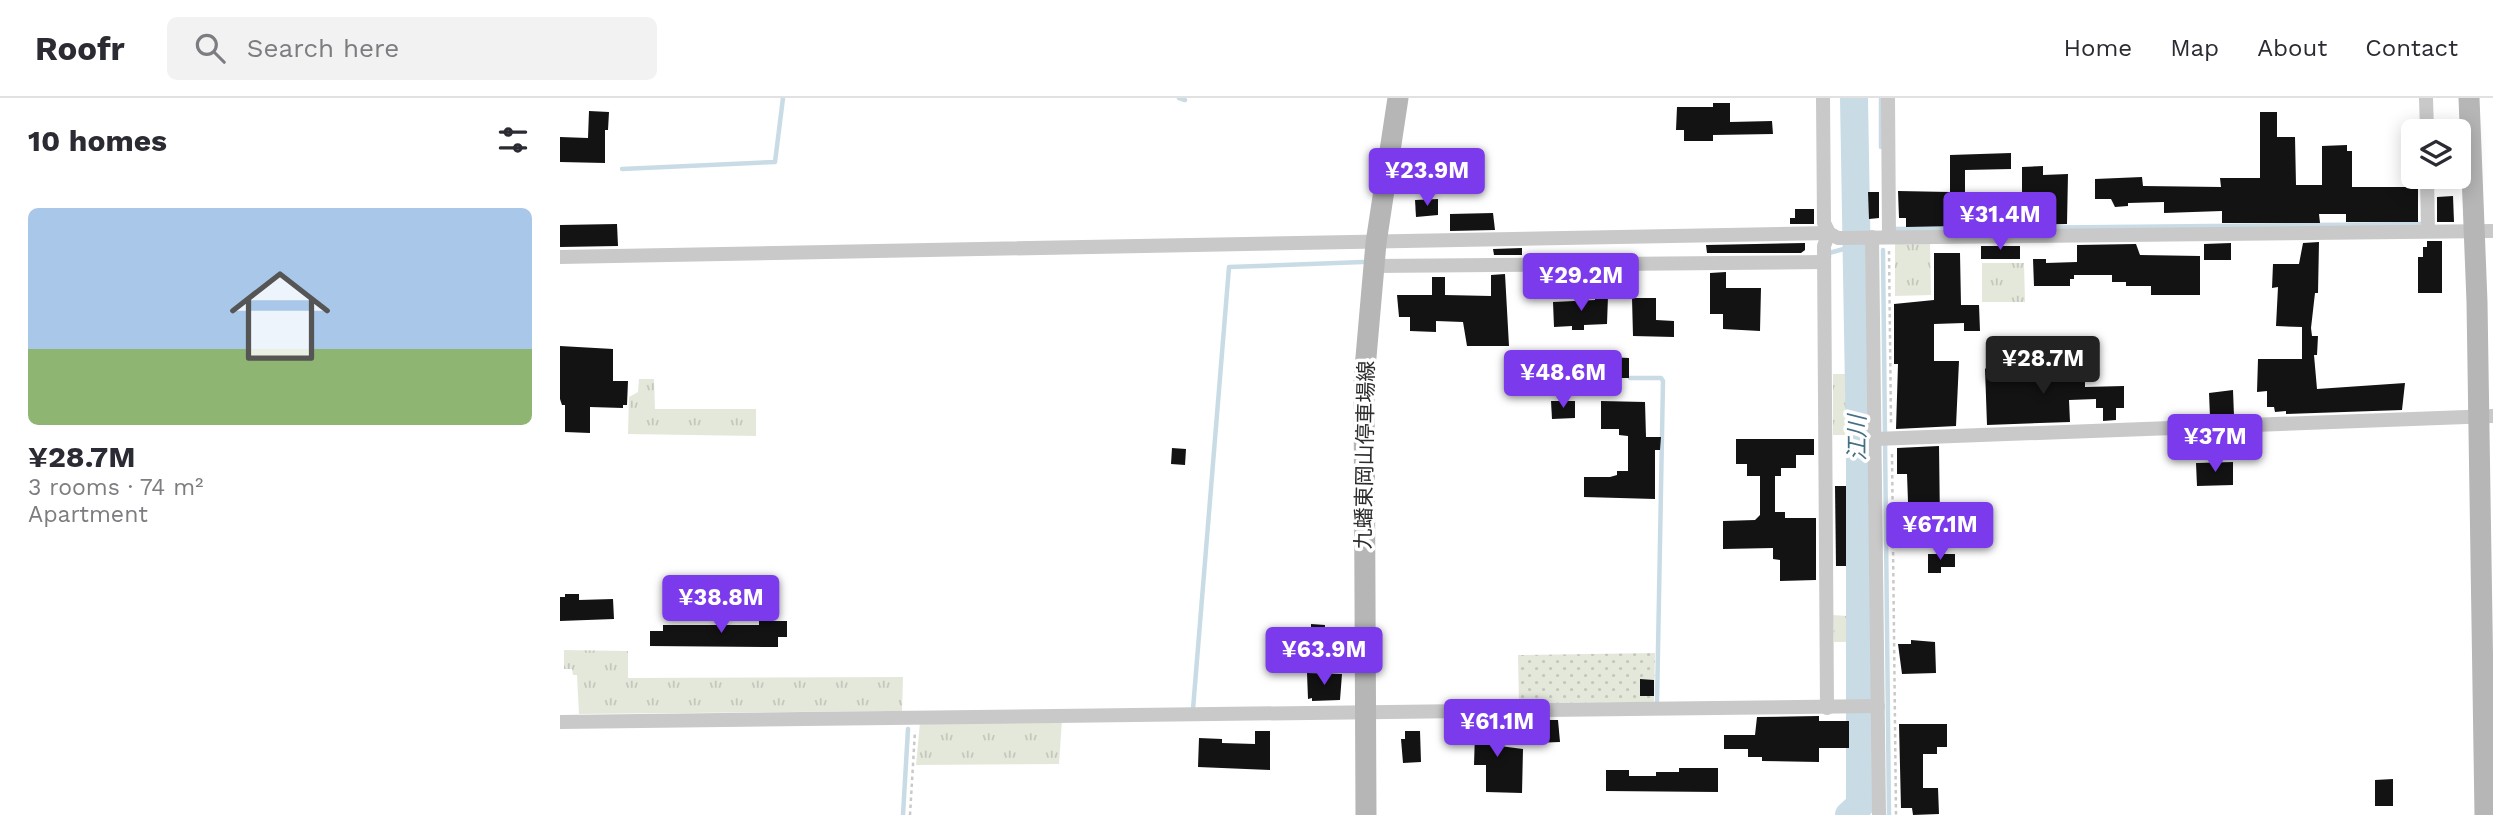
<!DOCTYPE html>
<html lang="en">
<head>
<meta charset="utf-8">
<style>
	:root { --surface:#fff; --page:#f2f2f3; --text:#2b2b33; --muted:#7c7c81; --line:#e1e1e2; --accent:#7c3aed }
	body { margin:0; font-family:"Work Sans","Noto Sans JP",sans-serif; background:var(--page); color:var(--text); height:100vh; display:flex; flex-direction:column; font-size:26px; white-space:nowrap }
	* { box-sizing:border-box; margin:0 }
	p { font-size:23px; color:var(--muted) }
	.icon { flex:none; width:38px; height:38px; fill:none; stroke:currentColor; stroke-width:2; stroke-linecap:round; stroke-linejoin:round }
	.map { position:relative; flex:1; overflow:hidden }
	.drawer { display:flex; flex-direction:column; background:var(--surface); width:560px }
	.drawer>* { flex:none }
	.tools { position:absolute; left:1841px; top:21px; display:grid; gap:14px }
	.tools a { display:grid; place-items:center; width:70px; height:70px; border-radius:10px; background:var(--surface); box-shadow:0 4px 18px #0003; font-size:35px }
	.price { position:absolute; translate:-50% -60px; padding:0 16px; border-radius:7px; background:var(--accent); color:#fff; font-size:23px; line-height:46px; filter:drop-shadow(0 2px 4px #0008) }
	.price::after { content:''; position:absolute; left:50%; top:42px; width:21px; height:16px; margin-left:-10px; background:inherit; clip-path:polygon(0 0,100% 0,50% 100%) }
	.price.current { background:#222; color:#fff }
	ul { padding:0; list-style:none }
	li { display:grid; align-content:center; gap:14px; height:371px; padding:0 28px }
	li span { display:grid; place-items:center; height:217px; border-radius:10px; color:#555 }
	li>.icon { margin-inline-start:auto }
	span .icon { width:126px; height:126px; fill:#fffc; stroke-width:1 }
	li b { font-size:30px }
	h2 { display:flex; justify-content:space-between; align-items:center; height:84px; padding:0 28px; font-size:30px }
	header { display:flex; align-items:center; gap:42px; box-sizing:border-box; height:98px; padding:0 35px; background:var(--surface); border-bottom:2px solid var(--line) }
	header strong { font-size:33px }
	nav { display:flex; gap:38px; margin-inline-start:auto; font-size:24px }
	.search { width:490px; height:63px; background:var(--page); display:flex; align-items:center; gap:18px; box-sizing:border-box; padding:0 24px; border-radius:10px; color:var(--muted); font-size:26px }
	main { display:flex; flex:1; min-height:0 }
	.map>svg:first-child { display:block }
	.grass { fill:url(#grass-tufts) }
	.park { fill:url(#park-dots) }
	.lines { fill:none; stroke-linecap:round; stroke-linejoin:round }
	.stream { stroke:#c9dce6; stroke-width:4.5 }
	.river { stroke:#c9dce6; stroke-width:28 }
	.building { fill:#131313 }
	.path { stroke:#c9c9c9; stroke-width:2.5; stroke-dasharray:3.5 3.5; stroke-linecap:butt }
	.minor { stroke:#c9c9c9; stroke-width:14 }
	.secondary { stroke:#b6b6b6; stroke-width:21 }
	.labels { text-anchor:middle; stroke-width:7; stroke-linejoin:round; paint-order:stroke }
	.street-label { font-size:21px; fill:#2c2c2c; stroke:#fff }
	.water-label { font-size:23px; font-style:italic; fill:#456f83; stroke:#fff }
</style>
</head>
<body>
<header>
<strong>Roofr</strong>
<div class="search"><svg class="icon" aria-label="search" viewBox="0 0 24 24"><circle cx="10" cy="10" r="6"/><path d="M15 15l6 6"/></svg>Search here</div>
<nav><a>Home</a><a>Map</a><a>About</a><a>Contact</a></nav>
</header>
<main>
<section class="drawer">
<h2>10 homes<svg class="icon" aria-label="filters" viewBox="0 0 24 24"><path d="M4 7h16M4 17h16"/><circle cx="9" cy="7" r="2"/><circle cx="15" cy="17" r="2"/></svg></h2>
<ul>
<li><span style="background:linear-gradient(#a9c7e8 65%,#8fb573 0)"><svg class="icon" aria-label="home" viewBox="0 0 24 24"><path d="M3 11l9-7 9 7M6 9v11h12V9"/></svg></span><div><b>¥28.7M</b><p>3 rooms · 74 m²</p><p>Apartment</p></div></li>
</ul>
</section>
<div class="map">
<svg width="1933" height="717" viewBox="0 0 1933 717">
	<defs>
		<pattern id="grass-tufts" width="24" height="20" patternUnits="userSpaceOnUse" patternTransform="scale(1.75)"><rect width="24" height="20" fill="#e3e8db"/><path d="M3 7l-1-3M5 7V3M7 7l1-3M15 17l-1-3M17 17v-4M19 17l1-3" fill="none" stroke="#c3c7bc"/></pattern>
		<pattern id="park-dots" width="8" height="8" patternUnits="userSpaceOnUse" patternTransform="scale(1.75)"><rect width="8" height="8" fill="#e3e8db"/><path d="M2 2h.1M6 6h.1" fill="none" stroke="#c3c7bc" stroke-width="1.8" stroke-linecap="round"/></pattern>
	</defs>
	<rect width="100%" height="100%" fill="#fff"/>
	<!-- grass -->
	<g class="grass">
		<path d="M 1335,145 L 1370,145 L 1371,197 L 1335,198 Z"/>
		<path d="M 1422,165 L 1464,165 L 1465,204 L 1422,204 Z"/>
		<rect x="1273" y="276" width="14" height="61"/>
		<path d="M 79,281 L 94,281 L 95,311 L 196,311 L 196,338 L 68,336 L 69,299 L 78,294 Z"/>
		<path d="M 1273,517 L 1287,518 L 1288,544 L 1274,544 Z"/>
		<path d="M 4,552 L 68,553 L 68,580 L 343,579 L 342,613 L 19,616 L 17,577 L 13,577 L 12,571 L 4,571 Z"/>
		<path d="M 502,622 L 499,666 L 356,667 L 360,624 Z"/>
	</g>
	<!-- park -->
	<path class="park" d="M 1095,555 L 1094,604 L 959,605 L 958,557 Z"/>
	<g class="lines">
		<!-- stream -->
		<g class="stream">
			<path d="M 619,0 L 625,2"/>
			<path d="M 1321,0 L 1321,49"/>
			<path d="M 62,71 L 215,64 L 223,0"/>
			<path d="M 1333,131 L 1864,126"/>
			<path d="M 1323,152 L 1329,717"/>
			<path d="M 1269,159 L 1269,155 L 1295,148"/>
			<path d="M 1070,280 L 1101,280 L 1103,283 L 1097,606"/>
			<path d="M 633,611 L 669,169 L 803,164"/>
			<path d="M 343,717 L 348,631"/>
		</g>
		<!-- river -->
		<path class="river" d="M 1289,717 L 1300,707 L 1300,350 L 1294,0"/>
	</g>
	<!-- building -->
	<g class="building">
		<path d="M 1153,5 L 1170,5 L 1170,24 L 1212,23 L 1213,36 L 1153,37 L 1153,43 L 1124,43 L 1124,32 L 1116,32 L 1117,9 L 1153,9 Z"/>
		<path d="M 29,13 L 49,14 L 48,32 L 45,32 L 45,65 L 0,64 L 0,39 L 28,40 Z"/>
		<path d="M 1700,14 L 1717,14 L 1717,39 L 1735,39 L 1736,87 L 1762,87 L 1762,48 L 1787,47 L 1787,53 L 1792,53 L 1792,89 L 1858,89 L 1858,124 L 1786,124 L 1786,116 L 1759,116 L 1760,125 L 1662,125 L 1662,113 L 1604,115 L 1604,104 L 1568,105 L 1568,108 L 1555,109 L 1551,101 L 1535,101 L 1535,81 L 1582,79 L 1583,88 L 1661,89 L 1660,80 L 1700,80 Z"/>
		<path d="M 1451,55 L 1451,71 L 1405,72 L 1405,102 L 1433,102 L 1433,96 L 1462,96 L 1462,69 L 1483,68 L 1483,77 L 1508,76 L 1507,126 L 1346,129 L 1346,120 L 1339,120 L 1338,93 L 1390,94 L 1390,57 Z"/>
		<path d="M 1308,94 L 1319,94 L 1319,120 L 1309,121 Z"/>
		<path d="M 1893,98 L 1894,124 L 1877,124 L 1877,99 Z"/>
		<path d="M 878,101 L 878,117 L 856,119 L 855,102 Z"/>
		<path d="M 1235,111 L 1254,111 L 1254,126 L 1230,126 L 1230,120 L 1235,120 Z"/>
		<path d="M 933,115 L 935,132 L 890,133 L 890,116 Z"/>
		<path d="M 57,126 L 58,148 L 0,149 L 0,127 Z"/>
		<path d="M 1867,143 L 1882,143 L 1882,195 L 1858,195 L 1858,159 L 1863,159 L 1863,149 L 1867,149 Z"/>
		<path d="M 1759,144 L 1758,195 L 1755,195 L 1751,230 L 1752,238 L 1758,238 L 1757,257 L 1754,257 L 1757,291 L 1845,285 L 1842,312 L 1726,316 L 1726,313 L 1715,314 L 1714,309 L 1707,309 L 1707,293 L 1697,294 L 1698,261 L 1742,261 L 1742,229 L 1716,228 L 1718,189 L 1712,190 L 1713,166 L 1739,166 L 1743,145 Z"/>
		<path d="M 1245,145 L 1245,152 L 1241,155 L 1147,155 L 1146,147 Z"/>
		<path d="M 1671,145 L 1671,162 L 1644,162 L 1644,146 Z"/>
		<path d="M 1576,146 L 1580,157 L 1640,158 L 1640,197 L 1591,197 L 1591,188 L 1566,188 L 1566,184 L 1552,184 L 1552,177 L 1514,177 L 1514,181 L 1510,181 L 1510,188 L 1474,188 L 1473,161 L 1486,161 L 1486,165 L 1517,164 L 1517,147 Z"/>
		<rect x="1421" y="148" width="39" height="13"/>
		<path d="M 962,150 L 962,157 L 934,157 L 933,151 Z"/>
		<path d="M 1374,155 L 1400,155 L 1401,207 L 1419,207 L 1420,233 L 1404,233 L 1404,225 L 1374,226 L 1374,263 L 1399,263 L 1396,328 L 1336,331 L 1338,266 L 1334,266 L 1334,206 L 1374,202 Z"/>
		<path d="M 1166,174 L 1166,190 L 1201,190 L 1200,233 L 1163,231 L 1163,216 L 1150,216 L 1150,175 Z"/>
		<path d="M 945,176 L 949,248 L 907,248 L 903,224 L 876,223 L 876,234 L 850,233 L 850,219 L 839,219 L 837,197 L 872,197 L 872,179 L 885,179 L 885,197 L 931,198 L 931,177 Z"/>
		<path d="M 1035,198 L 1048,198 L 1047,226 L 1024,227 L 1024,232 L 1012,232 L 1012,228 L 994,229 L 993,204 L 1035,202 Z"/>
		<path d="M 1072,200 L 1096,200 L 1096,222 L 1114,223 L 1114,239 L 1073,238 Z"/>
		<path d="M 0,248 L 53,251 L 53,283 L 68,283 L 67,307 L 63,307 L 63,310 L 30,309 L 30,335 L 5,334 L 5,307 L 2,307 L 0,301 Z"/>
		<path d="M 1048,259 L 1069,260 L 1069,280 L 1048,280 Z"/>
		<path d="M 1428,268 L 1442,268 L 1444,275 L 1475,275 L 1475,271 L 1525,273 L 1525,289 L 1564,288 L 1564,310 L 1556,310 L 1556,322 L 1543,323 L 1543,310 L 1536,310 L 1536,301 L 1509,302 L 1510,324 L 1427,327 L 1425,271 Z"/>
		<path d="M 1673,292 L 1674,318 L 1650,319 L 1649,295 Z"/>
		<path d="M 991,303 L 1015,303 L 1015,320 L 992,321 Z"/>
		<path d="M 1041,303 L 1085,304 L 1086,339 L 1101,339 L 1100,352 L 1095,352 L 1095,401 L 1024,399 L 1024,379 L 1050,379 L 1057,377 L 1057,373 L 1068,373 L 1068,338 L 1059,337 L 1059,331 L 1041,331 Z"/>
		<path d="M 1176,341 L 1254,341 L 1254,357 L 1236,357 L 1236,370 L 1221,370 L 1221,378 L 1215,378 L 1215,414 L 1225,414 L 1225,420 L 1256,420 L 1256,482 L 1220,483 L 1220,462 L 1213,461 L 1213,450 L 1163,451 L 1163,423 L 1195,422 L 1200,417 L 1200,378 L 1187,378 L 1187,366 L 1176,366 Z"/>
		<path d="M 1379,348 L 1380,425 L 1357,425 L 1357,422 L 1338,419 L 1338,405 L 1348,404 L 1347,376 L 1337,376 L 1337,350 Z"/>
		<path d="M 612,350 L 626,351 L 625,367 L 611,366 Z"/>
		<path d="M 1673,364 L 1673,387 L 1637,388 L 1636,365 Z"/>
		<path d="M 1275,388 L 1286,388 L 1286,468 L 1276,468 Z"/>
		<path d="M 1368,456 L 1395,456 L 1395,469 L 1381,469 L 1381,475 L 1368,475 Z"/>
		<path d="M 5,496 L 19,496 L 19,502 L 53,501 L 54,521 L 0,523 L 0,499 L 5,499 Z"/>
		<path d="M 199,523 L 227,523 L 227,539 L 218,539 L 218,549 L 90,548 L 90,533 L 103,533 L 103,527 L 199,527 Z"/>
		<path d="M 751,526 L 765,527 L 764,550 L 751,550 Z"/>
		<path d="M 1351,542 L 1375,544 L 1376,575 L 1342,576 L 1338,546 L 1351,546 Z"/>
		<path d="M 747,575 L 782,576 L 780,602 L 752,603 L 752,600 L 748,601 Z"/>
		<path d="M 1080,581 L 1094,582 L 1094,598 L 1080,598 Z"/>
		<path d="M 1259,618 L 1259,623 L 1289,623 L 1289,650 L 1259,650 L 1259,664 L 1202,663 L 1202,659 L 1188,659 L 1188,651 L 1164,651 L 1164,637 L 1195,637 L 1197,619 Z"/>
		<path d="M 972,622 L 998,622 L 1000,644 L 972,645 Z"/>
		<path d="M 905,623 L 941,624 L 941,635 L 933,635 L 932,647 L 963,651 L 962,695 L 926,694 L 926,667 L 914,667 L 915,635 L 904,635 Z"/>
		<path d="M 1339,626 L 1387,626 L 1387,649 L 1377,649 L 1377,656 L 1363,656 L 1363,690 L 1378,690 L 1379,716 L 1353,717 L 1352,710 L 1341,710 Z"/>
		<path d="M 695,633 L 710,633 L 710,672 L 638,669 L 639,640 L 662,641 L 662,645 L 695,646 Z"/>
		<path d="M 845,633 L 860,633 L 861,664 L 843,665 L 841,641 L 845,641 Z"/>
		<path d="M 1119,670 L 1158,670 L 1158,694 L 1046,693 L 1046,672 L 1069,672 L 1069,678 L 1096,678 L 1096,674 L 1119,674 Z"/>
		<path d="M 1833,681 L 1833,708 L 1815,708 L 1815,682 Z"/>
	</g>
	<g class="lines">
		<!-- path -->
		<g class="path">
			<path d="M 1329,153 L 1331,325"/>
			<path d="M 1332,356 L 1336,717"/>
			<path d="M 350,717 L 355,633"/>
		</g>
		<!-- minor -->
		<g class="minor">
			<path d="M 1263,0 L 1264,125 L 1269,135 L 1278,140 L 1933,133"/>
			<path d="M 1328,0 L 1329,138"/>
			<path d="M 1866,0 L 1867,33"/>
			<path d="M 1867,79 L 1868,133"/>
			<path d="M 1312,139 L 1319,717"/>
			<path d="M 0,159 L 1269,135 L 1264,148 L 1267,610"/>
			<path d="M 813,168 L 1264,164"/>
			<path d="M 1315,341 L 1933,318"/>
			<path d="M 0,624 L 1318,608"/>
		</g>
		<!-- secondary -->
		<g class="secondary">
			<path d="M 1909,0 L 1917,204 L 1925,717"/>
			<path d="M 806,717 L 804,282 L 816,145 L 838,0"/>
		</g>
	</g>
	<g class="labels">
		<!-- street labels -->
		<g class="street-label">
			<text transform="translate(805 357) rotate(-89)" y="7">九蟠東岡山停車場線</text>
		</g>
		<!-- water labels -->
		<g class="water-label">
			<text transform="translate(1297 340) rotate(-90)" y="8">江川</text>
		</g>
	</g>
</svg>
<div class="tools">
<a><svg class="icon" aria-label="layers" viewBox="0 0 24 24"><path d="M12 4l9 5-9 5-9-5zM3 14l9 5 9-5"/></svg></a>
</div>
<b class="price" style="left:867px;top:110px">¥23.9M</b>
<b class="price" style="left:1440px;top:154px">¥31.4M</b>
<b class="price" style="left:1021px;top:215px">¥29.2M</b>
<b class="price current" style="left:1483px;top:298px">¥28.7M</b>
<b class="price" style="left:1003px;top:312px">¥48.6M</b>
<b class="price" style="left:1655px;top:376px">¥37M</b>
<b class="price" style="left:1380px;top:464px">¥67.1M</b>
<b class="price" style="left:161px;top:537px">¥38.8M</b>
<b class="price" style="left:764px;top:589px">¥63.9M</b>
<b class="price" style="left:937px;top:661px">¥61.1M</b>
</div>
</main>
</body>
</html>
